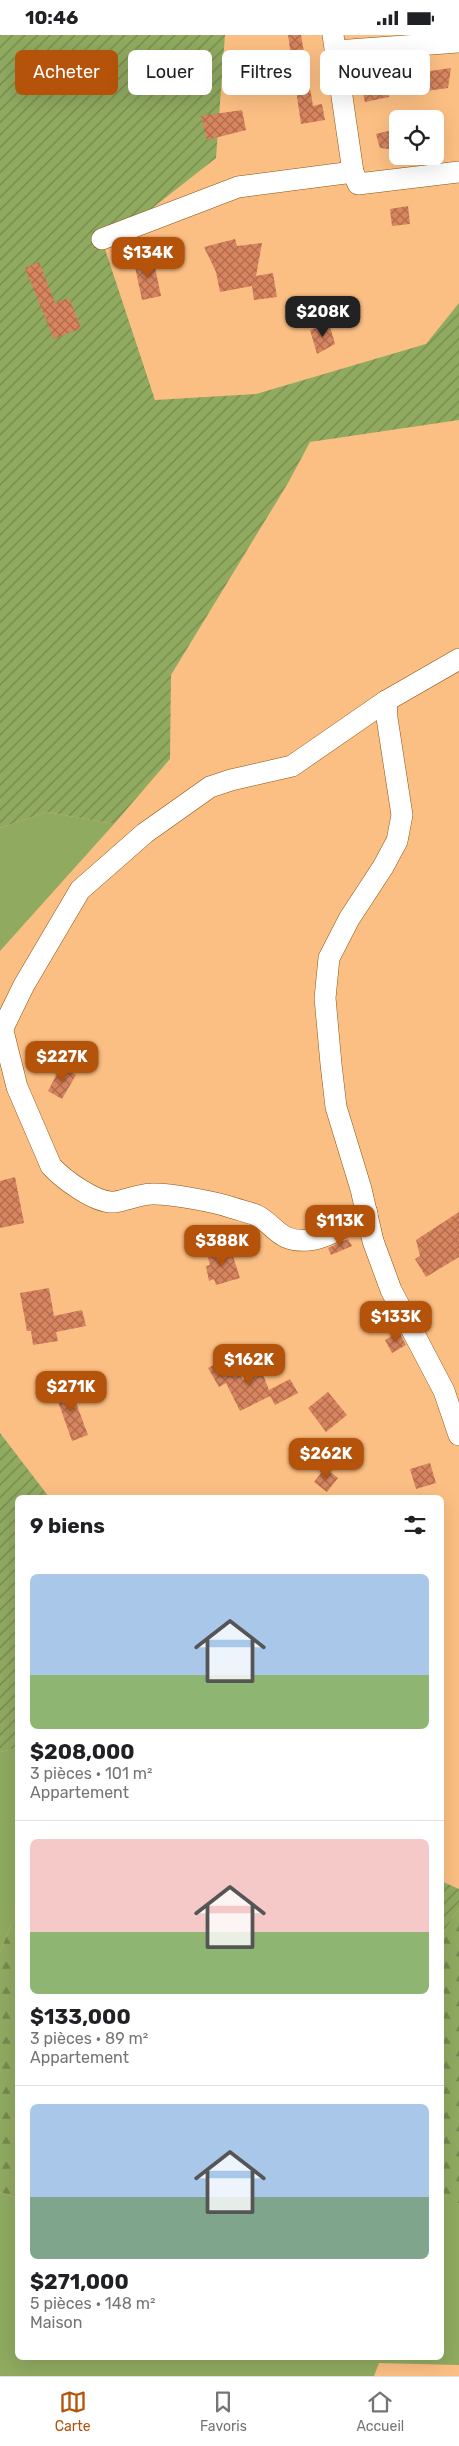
<!DOCTYPE html>
<html lang="fr">
<head>
<meta charset="utf-8">
<style>
	:root { --surface:#fff; --page:#f6f6f6; --text:#202124; --muted:#757577; --line:#e0e0e0; --accent:#b45309 }
	body { margin:0; font-family:Rubik,sans-serif; background:var(--page); color:var(--text); height:100vh; display:flex; flex-direction:column; font-size:19px; white-space:nowrap }
	* { box-sizing:border-box; margin:0 }
	p { font-size:16px; color:var(--muted) }
	.icon { flex:none; width:28px; height:28px; fill:none; stroke:currentColor; stroke-width:2; stroke-linecap:round; stroke-linejoin:round }
	.map { position:relative; flex:1; overflow:hidden }
	.details { position:absolute; left:15px; top:1460px; width:429px; height:865px; display:flex; flex-direction:column; background:var(--surface); border-radius:8px; box-shadow:0 5px 20px #0002 }
	.details>* { flex:none }
	.banner { position:absolute; left:15px; top:15px; width:430px; height:45px; display:flex; gap:10px }
	.buttons { position:absolute; left:389px; top:75px; display:grid; gap:10px }
	.buttons a { display:grid; place-items:center; width:55px; height:55px; border-radius:8px; background:var(--surface); box-shadow:0 5px 20px #0002; font-size:25px }
	.price { position:absolute; translate:-50% -42px; padding:0 11px; border-radius:10px; background:var(--accent); color:#fff; font-size:16px; line-height:32px; filter:drop-shadow(0 1px 2px #0008) }
	.price::after { content:''; position:absolute; left:50%; top:30px; width:15px; height:11px; margin-left:-8px; background:inherit; clip-path:polygon(0 0,100% 0,50% 100%) }
	.price.active { background:#222; color:#fff }
	ul { padding:0; list-style:none }
	li { display:grid; align-content:center; gap:10px; height:265px; padding:0 15px }
	li+li { border-top:1px solid var(--line) }
	li span { display:grid; place-items:center; height:155px; border-radius:8px; color:#555 }
	li>.icon { margin-inline-start:auto }
	span .icon { width:90px; height:90px; fill:#fffc; stroke-width:1 }
	li b { font-size:21px }
	h2 { display:flex; justify-content:space-between; align-items:center; height:60px; padding:0 15px; font-size:21px }
	.chip { padding:0 18px; border-radius:8px; background:var(--surface); box-shadow:0 5px 20px #0002; font-size:18px; line-height:45px }
	.chip.active { background:var(--accent); color:#fff }
	.status { display:flex; justify-content:space-between; align-items:center; height:35px; padding:0 25px; background:var(--surface); direction:ltr }
	.status svg { height:14px; fill:currentColor }
	.tab-bar { display:flex; justify-content:space-around; align-items:center; height:70px; border-top:1px solid var(--line); background:var(--surface); font-size:14px; color:var(--muted) }
	.tab-bar a { display:grid; justify-items:center; gap:2px }
	.tab-bar .active { color:var(--accent) }
	.map>svg:first-child { display:block }
	.green { fill:#90aa60 }
	.forest { fill:url(#forest-firs) }
	.garden { fill:url(#garden-furrows) }
	.building { fill:url(#building-cross-hatch) }
	.lines { fill:none; stroke-linecap:round; stroke-linejoin:round }
	.minor-casing { stroke:#8a5412; stroke-width:22 }
	.minor { stroke:#fff; stroke-width:21 }
</style>
</head>
<body>
<div class="status"><b>10:46</b><svg viewBox="0 0 49 12"><path d="M0 12V9h3v3zM5 12V6h3v6zM10 12V3h3v9zM15 12V0h3v12zM26 1h20v11H26zM47 4h2v5h-2z"/></svg></div>
<div class="map">
<svg width="459" height="2341" viewBox="0 0 459 2341">
	<defs>
		<pattern id="forest-firs" width="22" height="20" patternUnits="userSpaceOnUse" patternTransform="scale(1.25)"><rect width="22" height="20" fill="#90aa60"/><path d="M5 1l3.5 6h-7zM16 11l3.5 6h-7z" fill="#75894d"/></pattern>
		<pattern id="garden-furrows" width="10" height="10" patternUnits="userSpaceOnUse" patternTransform="scale(1.25)"><rect width="10" height="10" fill="#90aa60"/><path d="M-1 1l2-2M0 10L10 0M9 11l2-2" fill="none" stroke="#75894d"/></pattern>
		<pattern id="building-cross-hatch" width="8" height="8" patternUnits="userSpaceOnUse" patternTransform="scale(1.25)"><rect width="8" height="8" fill="#d7845f"/><path d="M0 0l8 8M0 8l8-8" fill="none" stroke="#ae6a4c"/></pattern>
	</defs>
	<rect width="100%" height="100%" fill="#fcbf83"/>
	<!-- green -->
	<g class="green">
		<path d="M 47,777 L 114,789 L 0,916 L 0,793 Z"/>
		<path d="M 17,1713 L 17,1885 L 14,1884 L 0,1916 L 0,1717 Z"/>
		<path d="M 0,2157 L 17,2163 L 18,2322 L 441,2322 L 441,2168 L 459,2168 L 459,2330 L 379,2328 L 374,2341 L 0,2341 Z"/>
	</g>
	<!-- forest -->
	<g class="forest">
		<path d="M 459,1873 L 459,2168 L 441,2168 L 441,1902 Z"/>
		<path d="M 14,1884 L 18,1885 L 17,2163 L 0,2157 L 0,1916 Z"/>
	</g>
	<!-- garden -->
	<g class="garden">
		<path d="M 0,0 L 225,0 L 216,123 L 104,211 L 155,365 L 256,359 L 426,309 L 459,268 L 459,385 L 310,407 L 288,448 L 171,640 L 170,724 L 114,789 L 47,777 L 0,793 Z"/>
		<path d="M 0,1398 L 49,1462 L 18,1462 L 17,1713 L 0,1717 Z"/>
		<path d="M 441,1846 L 459,1854 L 459,1873 L 441,1902 Z"/>
	</g>
	<!-- building -->
	<g class="building">
		<path d="M 288,0 L 301,0 L 313,71 L 322,69 L 325,85 L 301,89 Z"/>
		<path d="M 451,33 L 448,53 L 426,56 L 423,37 Z"/>
		<path d="M 386,42 L 389,62 L 365,67 L 361,50 Z"/>
		<path d="M 242,75 L 246,95 L 207,105 L 201,81 Z"/>
		<path d="M 392,95 L 396,115 L 380,113 L 376,99 Z"/>
		<path d="M 408,171 L 410,189 L 392,191 L 390,174 Z"/>
		<path d="M 235,204 L 237,211 L 262,208 L 256,241 L 273,238 L 277,262 L 254,265 L 252,251 L 220,257 L 216,237 L 204,212 Z"/>
		<path d="M 153,223 L 161,261 L 142,265 L 134,227 Z"/>
		<path d="M 39,227 L 55,268 L 69,263 L 81,293 L 54,304 L 25,233 Z"/>
		<path d="M 329,288 L 335,309 L 317,319 L 310,295 Z"/>
		<path d="M 61,1031 L 76,1040 L 62,1064 L 48,1056 Z"/>
		<path d="M 15,1142 L 24,1188 L 0,1193 L 0,1146 Z"/>
		<path d="M 459,1177 L 459,1222 L 426,1242 L 415,1224 L 420,1221 L 416,1205 Z"/>
		<path d="M 348,1204 L 352,1211 L 331,1220 L 328,1213 Z"/>
		<path d="M 230,1212 L 240,1243 L 216,1250 L 214,1244 L 209,1246 L 206,1231 L 210,1230 L 207,1219 Z"/>
		<path d="M 49,1253 L 54,1281 L 82,1275 L 86,1291 L 56,1297 L 58,1306 L 33,1310 L 31,1296 L 27,1296 L 20,1258 Z"/>
		<path d="M 399,1297 L 406,1310 L 392,1318 L 385,1305 Z"/>
		<path d="M 230,1321 L 243,1345 L 262,1337 L 269,1355 L 290,1344 L 298,1358 L 275,1370 L 270,1361 L 240,1376 L 226,1348 L 219,1352 L 208,1333 Z"/>
		<path d="M 69,1349 L 88,1400 L 72,1406 L 54,1355 Z"/>
		<path d="M 328,1357 L 347,1380 L 326,1397 L 308,1373 Z"/>
		<path d="M 430,1428 L 436,1448 L 416,1454 L 410,1434 Z"/>
		<path d="M 325,1433 L 338,1443 L 327,1457 L 314,1447 Z"/>
	</g>
	<g class="lines">
		<defs>
			<g id="minor">
				<path d="M 333,0 L 353,137 L 358,149 L 459,137"/>
				<path d="M 336,16 L 459,7"/>
				<path d="M 102,204 L 238,152 L 353,137"/>
				<path d="M 386,666 L 387,683 L 402,780 L 397,806 L 383,832 L 349,884 L 329,923 L 325,963 L 331,1029 L 336,1072 L 361,1154 L 373,1206 L 391,1255 L 444,1356 L 459,1400"/>
				<path d="M 2,992 L 17,1052 L 51,1131 C 63,1144 96,1169 115,1167 C 127,1165 140,1159 152,1159 C 168,1158 215,1167 230,1172 C 239,1175 248,1177 256,1180 C 276,1190 278,1208 309,1205 C 328,1203 350,1188 367,1178"/>
				<path d="M 0,999 L 24,950 L 80,855 L 145,798 L 210,752 L 231,745 L 292,731 L 386,666 L 459,624"/>
			</g>
		</defs>
		<!-- minor casing -->
		<use href="#minor" class="minor-casing"/>
		<!-- minor -->
		<use href="#minor" class="minor"/>
	</g>
</svg>
<div class="buttons">
<a><svg class="icon" aria-label="locate" viewBox="0 0 24 24"><circle cx="12" cy="12" r="6"/><path d="M12 2v4M12 18v4M2 12h4M18 12h4"/></svg></a>
</div>
<b class="price" style="left:148px;top:244px">$134K</b>
<b class="price active" style="left:323px;top:303px">$208K</b>
<b class="price" style="left:62px;top:1048px">$227K</b>
<b class="price" style="left:340px;top:1212px">$113K</b>
<b class="price" style="left:222px;top:1232px">$388K</b>
<b class="price" style="left:396px;top:1308px">$133K</b>
<b class="price" style="left:249px;top:1351px">$162K</b>
<b class="price" style="left:71px;top:1378px">$271K</b>
<b class="price" style="left:326px;top:1445px">$262K</b>
<div class="banner">
<a class="chip active">Acheter</a>
<a class="chip">Louer</a>
<a class="chip">Filtres</a>
<a class="chip">Nouveau</a>
</div>
<section class="details">
<h2>9 biens<svg class="icon" aria-label="filters" viewBox="0 0 24 24"><path d="M4 7h16M4 17h16"/><circle cx="9" cy="7" r="2"/><circle cx="15" cy="17" r="2"/></svg></h2>
<ul>
<li><span style="background:linear-gradient(#a9c7e8 65%,#8fb573 0)"><svg class="icon" aria-label="home" viewBox="0 0 24 24"><path d="M3 11l9-7 9 7M6 9v11h12V9"/></svg></span><div><b>$208,000</b><p>3 pièces · 101 m²</p><p>Appartement</p></div></li>
<li><span style="background:linear-gradient(#f6c9c9 60%,#8fb573 0)"><svg class="icon" aria-label="home" viewBox="0 0 24 24"><path d="M3 11l9-7 9 7M6 9v11h12V9"/></svg></span><div><b>$133,000</b><p>3 pièces · 89 m²</p><p>Appartement</p></div></li>
<li><span style="background:linear-gradient(#a9c7e8 60%,#7fa58c 0)"><svg class="icon" aria-label="home" viewBox="0 0 24 24"><path d="M3 11l9-7 9 7M6 9v11h12V9"/></svg></span><div><b>$271,000</b><p>5 pièces · 148 m²</p><p>Maison</p></div></li>
</ul>
</section>
</div>
<nav class="tab-bar">
<a class="active"><svg class="icon" aria-label="map" viewBox="0 0 24 24"><path d="M3 6l6-2 6 2 6-2v14l-6 2-6-2-6 2zM9 4v14M15 6v14"/></svg>Carte</a>
<a><svg class="icon" aria-label="saved" viewBox="0 0 24 24"><path d="M7 4h10v16l-5-4-5 4z"/></svg>Favoris</a>
<a><svg class="icon" aria-label="home" viewBox="0 0 24 24"><path d="M3 11l9-7 9 7M6 9v11h12V9"/></svg>Accueil</a>
</nav>
</body>
</html>
